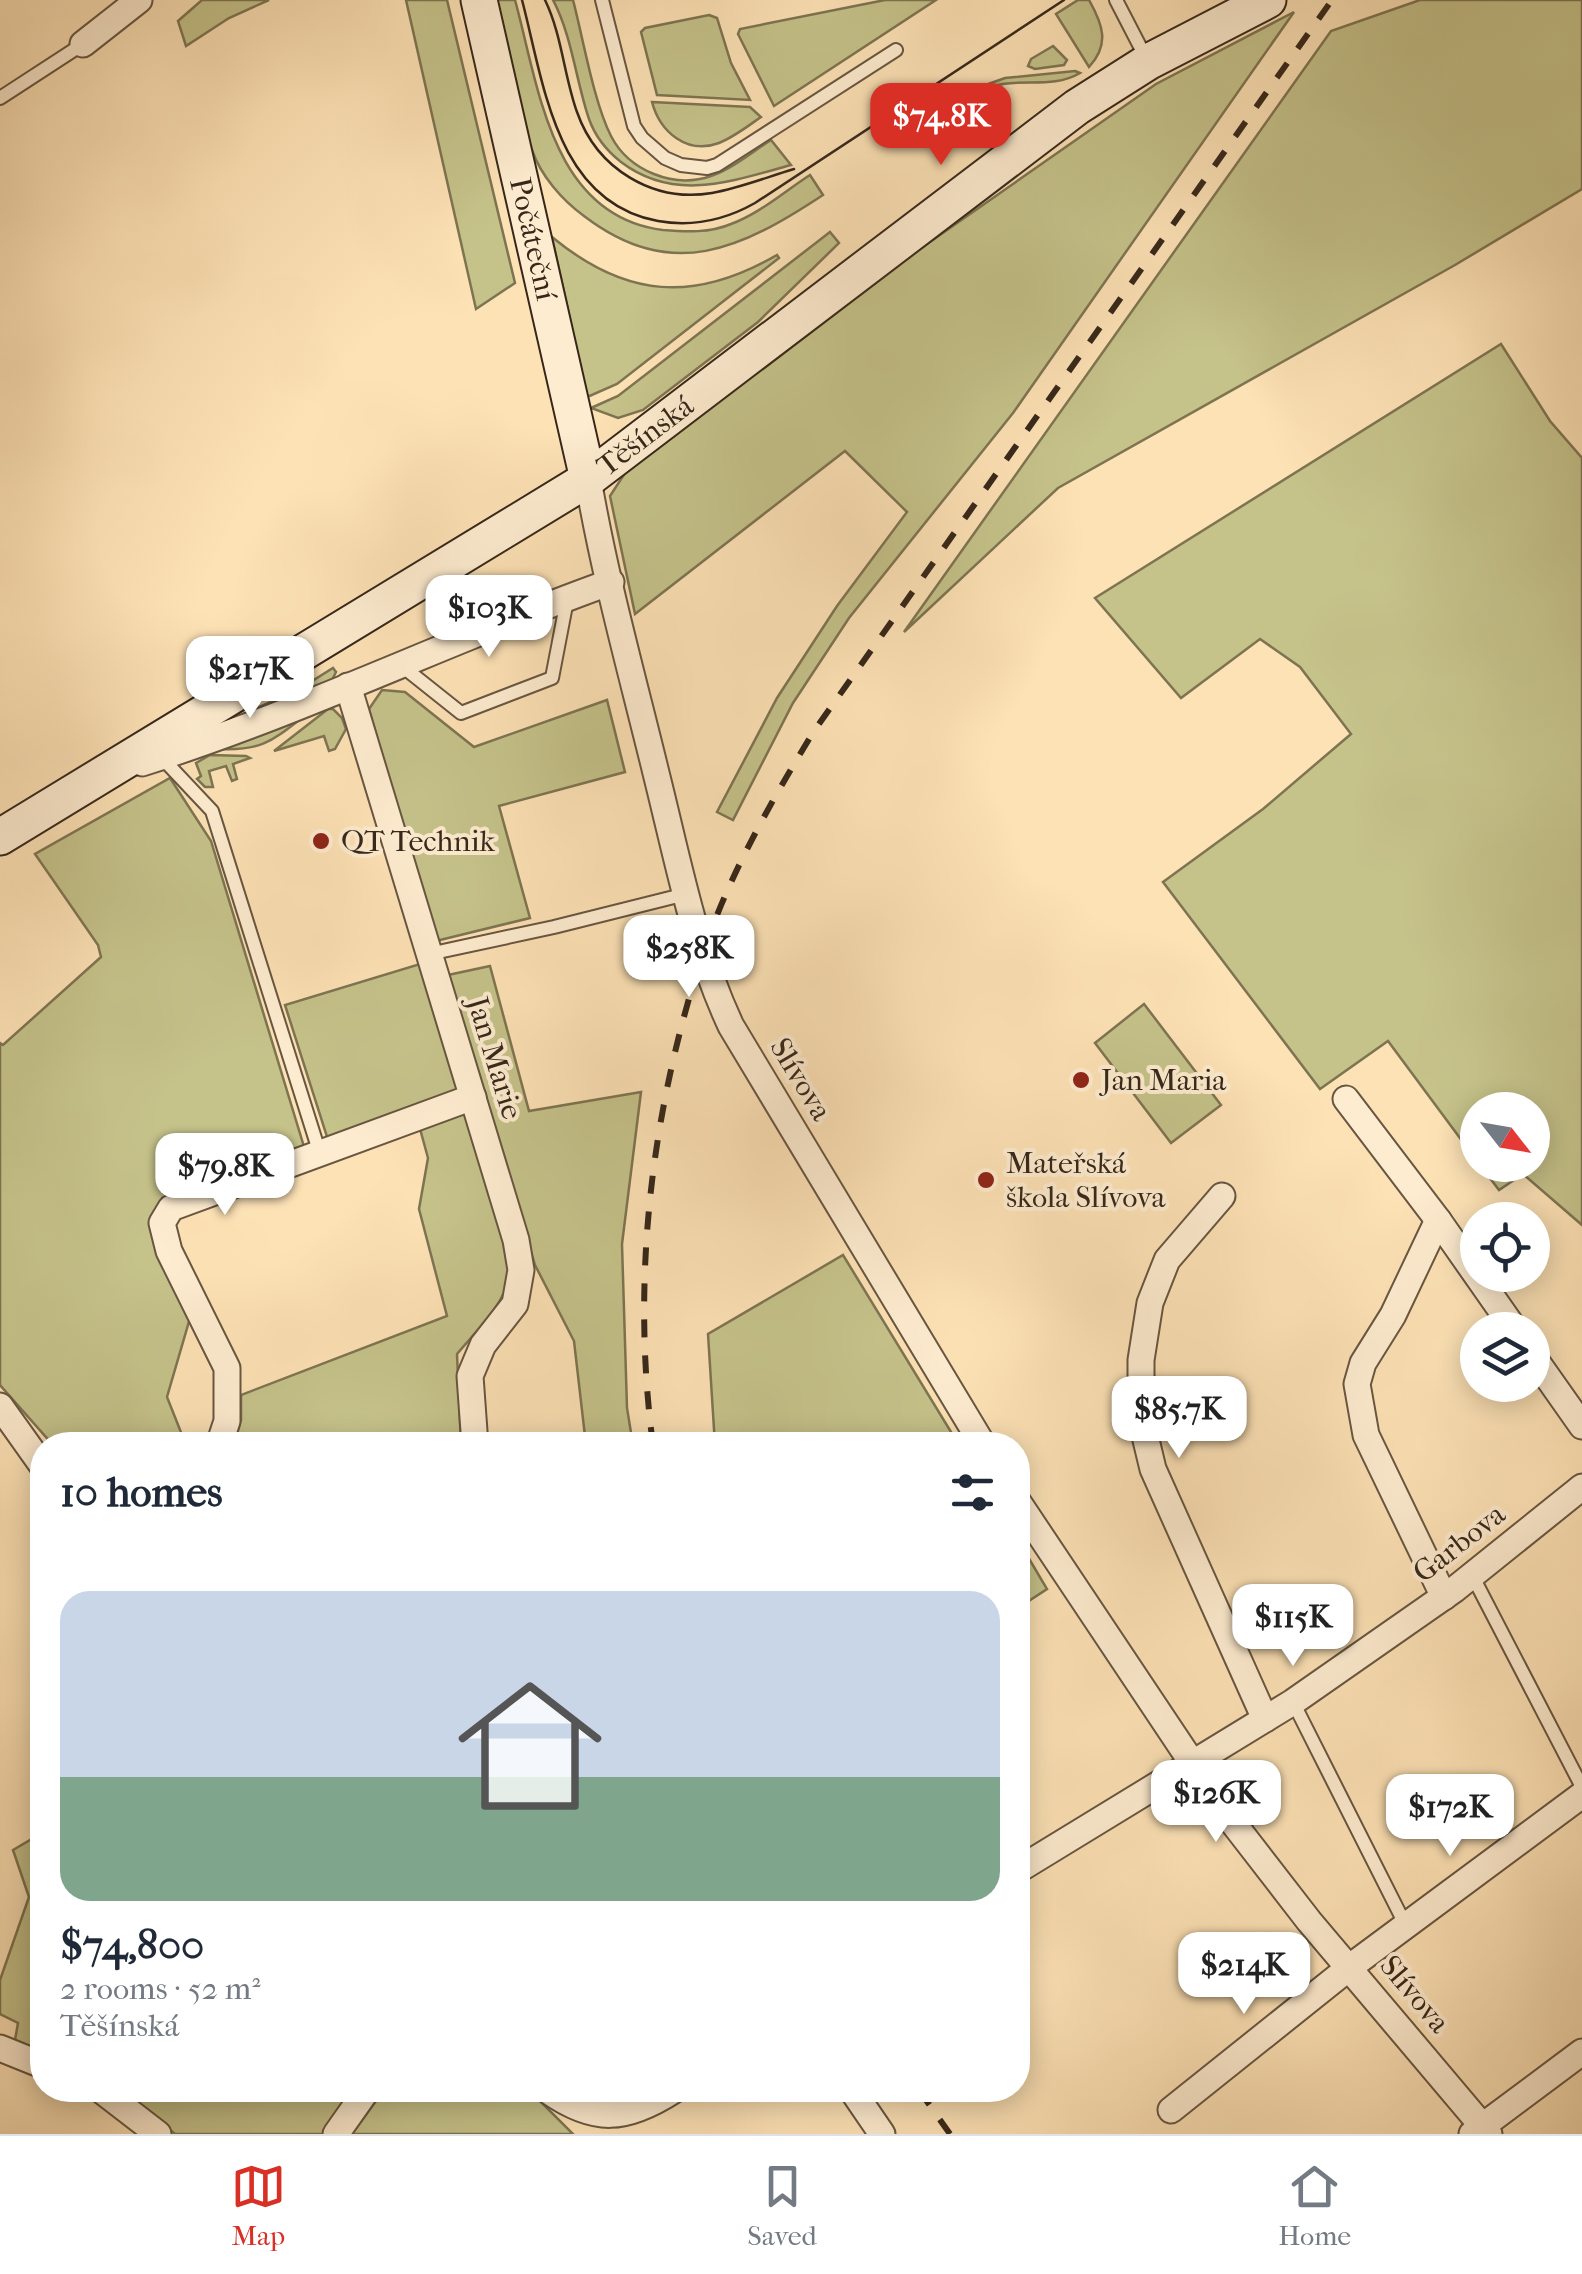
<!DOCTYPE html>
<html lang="en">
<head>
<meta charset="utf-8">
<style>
	:root { --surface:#fff; --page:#f6f6f7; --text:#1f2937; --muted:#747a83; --line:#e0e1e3; --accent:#d93025 }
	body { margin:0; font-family:"IM FELL French Canon",serif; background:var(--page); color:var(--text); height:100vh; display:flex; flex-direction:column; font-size:38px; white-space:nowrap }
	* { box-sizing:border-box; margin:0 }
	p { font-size:32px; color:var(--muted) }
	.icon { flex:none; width:55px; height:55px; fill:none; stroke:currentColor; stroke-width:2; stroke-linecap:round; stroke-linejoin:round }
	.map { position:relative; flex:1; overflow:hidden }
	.panel { position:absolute; left:30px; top:1432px; width:1000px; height:670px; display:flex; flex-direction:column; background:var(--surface); border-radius:40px; box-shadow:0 5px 25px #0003 }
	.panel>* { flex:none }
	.needle { width:65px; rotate:121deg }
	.controls { position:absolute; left:1460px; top:1092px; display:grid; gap:20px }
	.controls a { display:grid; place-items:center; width:90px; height:90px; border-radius:50%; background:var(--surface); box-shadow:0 5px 25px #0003; font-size:50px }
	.price { position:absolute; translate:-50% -85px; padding:0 22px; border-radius:20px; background:#fff; color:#222; font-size:32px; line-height:65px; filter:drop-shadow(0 2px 5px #0008) }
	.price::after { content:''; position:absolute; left:50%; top:60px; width:30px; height:22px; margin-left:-15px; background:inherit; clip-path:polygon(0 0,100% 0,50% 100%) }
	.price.on { background:var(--accent); color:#fff }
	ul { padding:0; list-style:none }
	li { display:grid; align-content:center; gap:20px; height:530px; padding:0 30px }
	li span { display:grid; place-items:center; height:310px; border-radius:30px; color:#555 }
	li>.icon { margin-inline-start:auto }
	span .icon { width:180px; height:180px; fill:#fffc; stroke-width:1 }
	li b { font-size:42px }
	h2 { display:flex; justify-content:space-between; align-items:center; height:120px; padding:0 30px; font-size:42px }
	.tab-bar { display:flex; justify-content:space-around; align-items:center; height:140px; border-top:2px solid var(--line); background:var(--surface); font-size:28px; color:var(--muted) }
	.tab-bar a { display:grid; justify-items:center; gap:5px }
	.tab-bar .on { color:var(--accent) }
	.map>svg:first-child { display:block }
	.green { fill:#c5c28a; stroke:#7e7452; stroke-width:2.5 }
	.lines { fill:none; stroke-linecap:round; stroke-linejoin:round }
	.lane-casing { stroke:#685641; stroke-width:16 }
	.street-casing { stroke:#685641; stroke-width:29 }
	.secondary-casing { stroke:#36271a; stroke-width:39 }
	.lane { stroke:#feecd0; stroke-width:12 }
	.street { stroke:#feecd0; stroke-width:25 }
	.secondary { stroke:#feecd0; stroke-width:35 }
	.tram { stroke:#36271a; stroke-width:2.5 }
	.rail { stroke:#36271a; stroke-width:6; stroke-dasharray:18 18; stroke-linecap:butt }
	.poi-dot { fill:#8f2418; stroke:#feecd0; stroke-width:4 }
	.labels { text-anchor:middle; stroke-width:8; stroke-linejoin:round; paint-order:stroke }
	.street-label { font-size:30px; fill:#36271a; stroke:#feecd0 }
	.poi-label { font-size:30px; fill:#36271a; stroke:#feecd0; text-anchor:start }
</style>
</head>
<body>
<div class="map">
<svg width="1582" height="2134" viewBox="0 0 1582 2134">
	<rect width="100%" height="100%" fill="#fde2b6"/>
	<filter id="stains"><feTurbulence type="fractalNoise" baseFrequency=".002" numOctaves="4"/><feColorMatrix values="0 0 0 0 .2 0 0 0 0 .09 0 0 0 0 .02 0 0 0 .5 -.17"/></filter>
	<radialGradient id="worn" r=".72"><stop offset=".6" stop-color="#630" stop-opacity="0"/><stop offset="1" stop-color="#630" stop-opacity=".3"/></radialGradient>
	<!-- green -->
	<g class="green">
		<path d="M 202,0 L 269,0 L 229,18 L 186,46 L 178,21 Z"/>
		<path d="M 406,0 L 447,0 L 515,283 L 476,309 Z"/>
		<path d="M 497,0 L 515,0 C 539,87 551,216 663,230 C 686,232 710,233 731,224 C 759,214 785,191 810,175 L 823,195 C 741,249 672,283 584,216 C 562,200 541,176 532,150 C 526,136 525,120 521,105 C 513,70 505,35 497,0 Z"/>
		<path d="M 553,0 L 573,0 C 583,38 594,103 611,136 C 629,171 674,189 711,176 C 732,169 752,152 771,140 L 791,165 C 732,181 675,203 621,162 C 607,151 595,136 589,119 C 576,81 572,36 553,0 Z"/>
		<path d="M 885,0 L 936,0 L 774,106 L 738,34 L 740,29 Z"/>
		<path d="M 1078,0 L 1089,0 C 1103,25 1110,44 1089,67 L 1056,14 Z"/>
		<path d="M 1420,0 L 1582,0 L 1582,189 L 1455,265 L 1058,488 L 904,632 L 1331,31 Z"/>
		<path d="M 1294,12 L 1013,413 L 849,618 L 793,703 L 733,820 L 717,812 L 777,698 L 837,606 L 907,512 L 845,451 L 635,614 L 610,496 L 625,473 L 907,258 L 1156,84 Z"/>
		<path d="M 709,15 L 717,18 L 731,63 L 750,100 L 657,95 L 641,32 L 645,28 Z"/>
		<path d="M 1053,46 L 1067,60 L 1064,65 L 1035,69 L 1028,66 L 1031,59 Z"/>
		<path d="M 1075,71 L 1080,73 C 1048,92 1012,73 980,92 L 980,87 L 1005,78 Z"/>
		<path d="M 652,102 L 750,107 L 761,117 C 748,126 734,137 719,143 C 687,155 660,132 652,102 Z"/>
		<path d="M 830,232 L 839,243 L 758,322 L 643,410 L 618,418 L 591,408 L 618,396 Z"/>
		<path d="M 552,237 C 626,298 694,303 777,255 L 779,258 L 617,384 L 585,398 L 578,376 L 578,356 Z"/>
		<path d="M 1501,344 L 1550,421 L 1582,458 L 1582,1225 L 1523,1174 L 1499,1190 L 1480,1165 L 1532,1165 L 1532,1110 L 1478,1110 L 1477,1161 L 1388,1041 L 1320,1089 L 1163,882 L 1263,809 L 1351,734 L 1300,667 L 1260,639 L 1181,698 L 1095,598 Z"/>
		<path d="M 333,668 L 336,672 L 328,688 L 244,714 L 301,688 Z"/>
		<path d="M 382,690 L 405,692 L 474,747 L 607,700 L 625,772 L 499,806 L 530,918 L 436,941 L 369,709 Z"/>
		<path d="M 328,709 L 333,709 L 342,718 L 346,729 L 335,749 L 329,751 L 324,736 L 274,751 Z"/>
		<path d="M 303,717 C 272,741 261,751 220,749 Z"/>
		<path d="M 210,755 L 246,756 L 250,758 L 233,764 L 237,779 L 232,781 L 226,766 L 209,771 L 213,787 L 205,787 L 197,779 L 201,776 L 196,763 Z"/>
		<path d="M 170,778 L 211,841 L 305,1150 L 153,1220 L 156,1251 L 190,1318 L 167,1397 L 186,1445 L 53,1445 L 0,1385 L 0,1043 L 3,1045 L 101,957 L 98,945 L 35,854 Z"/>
		<path d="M 420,964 L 458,1093 L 328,1140 L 285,1005 Z"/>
		<path d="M 490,966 L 529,1111 L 641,1092 L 622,1244 L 627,1408 L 633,1445 L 586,1445 L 574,1341 L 535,1265 L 448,975 Z"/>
		<path d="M 1144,1004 L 1221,1105 L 1171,1143 L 1095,1043 Z"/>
		<path d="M 466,1112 C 476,1145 514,1250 509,1277 C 504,1306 475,1332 457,1354 L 461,1445 L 234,1445 L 241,1420 L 241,1395 L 447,1316 L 419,1209 L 428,1158 L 419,1125 Z"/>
		<path d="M 843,1255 L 959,1445 L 715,1445 L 708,1334 Z"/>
		<path d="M 1018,1540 L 1047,1589 L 1018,1608 Z"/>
		<path d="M 42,1833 L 42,2052 L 15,2040 L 18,2023 L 0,2014 L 0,1980 L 29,1897 L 13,1850 Z"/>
		<path d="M 122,2090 L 355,2090 L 324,2134 L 175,2134 Z"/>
		<path d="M 384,2090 L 529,2090 L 573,2134 L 352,2134 Z"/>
	</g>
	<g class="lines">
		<defs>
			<g id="lane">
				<path d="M 602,0 L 634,126 L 642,138 L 665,158 L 681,165 L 707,168 L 717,165 L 896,50"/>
				<path d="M 1116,0 L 1147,60"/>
				<path d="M 0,98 L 83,44"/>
				<path d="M 402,666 L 461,713 L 552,678 L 567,600"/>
				<path d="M 162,758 L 212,811 L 320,1154"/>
				<path d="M 429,954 L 554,927 L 686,894"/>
				<path d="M 1472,1575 L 1582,1787"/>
				<path d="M 1293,1702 L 1406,1926"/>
			</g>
			<g id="street">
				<path d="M 83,44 L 139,0"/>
				<path d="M 588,479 C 605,579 633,678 657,777 C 678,861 694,947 731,1026 L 983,1445"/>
				<path d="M 348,686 L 516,1240 L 521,1270 L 515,1304 L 483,1345 L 470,1376 L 475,1445"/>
				<path d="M 142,763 C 302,713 453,638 611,582"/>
				<path d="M 1346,1099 L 1438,1220 L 1515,1330"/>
				<path d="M 1222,1196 L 1167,1260 L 1150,1303 L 1141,1360 L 1141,1419 L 1153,1469 L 1265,1719"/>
				<path d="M 1438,1220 L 1393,1315 L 1363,1363 L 1357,1384 L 1366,1435 L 1444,1597"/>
				<path d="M 1532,1355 L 1582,1426"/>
				<path d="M 0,1406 L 42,1465"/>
				<path d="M 219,1445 L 227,1421 L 227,1368 L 169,1251 L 162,1223 L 171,1208 L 473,1097"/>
				<path d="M 1018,1502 L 1227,1815 L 1309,1921 L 1489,2134"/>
				<path d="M 1018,1870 L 1293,1702 L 1455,1589 L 1582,1487"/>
				<path d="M 0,2048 L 42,2065"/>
				<path d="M 101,2090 L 158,2134"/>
				<path d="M 547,2090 C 595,2124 626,2121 674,2090"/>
				<path d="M 852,2090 L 882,2134"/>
				<path d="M 1171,2110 L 1350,1967 L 1582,1795"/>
				<path d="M 336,2134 L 367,2090"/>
				<path d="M 1472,2134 L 1582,2052"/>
			</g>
			<g id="secondary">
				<path id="s1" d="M 479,0 L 588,479"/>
				<path id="s2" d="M 0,837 L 588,479 L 1077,107 L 1148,62 L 1268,0"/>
			</g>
		</defs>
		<!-- lane casing -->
		<use href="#lane" class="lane-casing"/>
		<!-- street casing -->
		<use href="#street" class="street-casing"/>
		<!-- secondary casing -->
		<use href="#secondary" class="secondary-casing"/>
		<!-- lane -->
		<use href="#lane" class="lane"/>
		<!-- street -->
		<use href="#street" class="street"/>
		<!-- secondary -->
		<use href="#secondary" class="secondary"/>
		<!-- tram -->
		<g class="tram">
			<path d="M 522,0 C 544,83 555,202 658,221 C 692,227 725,220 755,203 L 1064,0"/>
			<path d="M 545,0 C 562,35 564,76 577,112 C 597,169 653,203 712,193 C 740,188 767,177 794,169"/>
		</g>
		<!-- rail -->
		<g class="rail">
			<path d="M 653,1445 C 631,1281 651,1113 702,956 C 728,877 770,803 814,731 L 1332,0"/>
			<path d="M 919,2090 L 950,2134"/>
		</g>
	</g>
	<!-- markers -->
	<g class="poi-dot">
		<circle cx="321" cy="841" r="10"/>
		<circle cx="1081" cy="1080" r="10"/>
		<circle cx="986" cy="1180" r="10"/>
	</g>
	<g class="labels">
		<!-- street labels -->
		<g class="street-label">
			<text dy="10" stroke="none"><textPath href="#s1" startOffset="245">Počáteční</textPath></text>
			<text dy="10" stroke="none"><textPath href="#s2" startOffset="760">Těšínská</textPath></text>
			<text transform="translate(495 1058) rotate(73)" y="10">Jan Marie</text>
			<text transform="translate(801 1079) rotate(59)" y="10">Slívova</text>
			<text transform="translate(1459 1543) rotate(-38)" y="10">Garbova</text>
			<text transform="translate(1415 1994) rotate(50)" y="10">Slívova</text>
		</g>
		<!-- poi labels -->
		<g class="poi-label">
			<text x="341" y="851">QT Technik</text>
			<text x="1101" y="1090">Jan Maria</text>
			<text x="1006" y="1173">Mateřská<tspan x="1006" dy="34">škola Slívova</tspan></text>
		</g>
	</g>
	<rect width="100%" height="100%" filter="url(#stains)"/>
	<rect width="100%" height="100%" fill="url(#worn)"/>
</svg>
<div class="controls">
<a><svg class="needle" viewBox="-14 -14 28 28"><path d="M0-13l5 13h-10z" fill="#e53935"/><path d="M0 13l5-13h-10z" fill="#747a83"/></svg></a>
<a><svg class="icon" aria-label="locate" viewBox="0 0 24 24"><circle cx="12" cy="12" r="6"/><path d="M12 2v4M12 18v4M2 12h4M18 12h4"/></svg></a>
<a><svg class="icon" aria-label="layers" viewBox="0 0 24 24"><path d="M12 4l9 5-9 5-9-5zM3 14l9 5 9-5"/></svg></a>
</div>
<b class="price on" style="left:941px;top:168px">$74.8K</b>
<b class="price" style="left:489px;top:660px">$103K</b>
<b class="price" style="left:250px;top:721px">$217K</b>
<b class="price" style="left:689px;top:1000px">$258K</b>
<b class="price" style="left:225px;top:1218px">$79.8K</b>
<b class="price" style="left:1179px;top:1461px">$85.7K</b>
<b class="price" style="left:1293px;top:1669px">$115K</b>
<b class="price" style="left:1216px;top:1845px">$126K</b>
<b class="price" style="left:1450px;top:1859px">$172K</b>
<b class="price" style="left:1244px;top:2017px">$214K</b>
<section class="panel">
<h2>10 homes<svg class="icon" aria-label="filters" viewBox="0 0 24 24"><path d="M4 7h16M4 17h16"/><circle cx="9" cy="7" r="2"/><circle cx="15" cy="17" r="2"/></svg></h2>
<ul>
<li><span style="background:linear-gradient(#c9d6e8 60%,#7fa58c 0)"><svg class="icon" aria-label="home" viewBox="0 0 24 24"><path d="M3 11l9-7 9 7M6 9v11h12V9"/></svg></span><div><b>$74,800</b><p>2 rooms · 52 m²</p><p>Těšínská</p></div></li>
</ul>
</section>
</div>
<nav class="tab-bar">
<a class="on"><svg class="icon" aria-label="map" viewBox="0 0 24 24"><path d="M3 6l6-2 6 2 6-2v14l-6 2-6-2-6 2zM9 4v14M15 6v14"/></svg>Map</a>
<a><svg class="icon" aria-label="saved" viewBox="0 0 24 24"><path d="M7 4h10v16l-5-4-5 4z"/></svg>Saved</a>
<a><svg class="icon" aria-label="home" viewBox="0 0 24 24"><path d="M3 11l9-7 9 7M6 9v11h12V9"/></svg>Home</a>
</nav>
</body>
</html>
